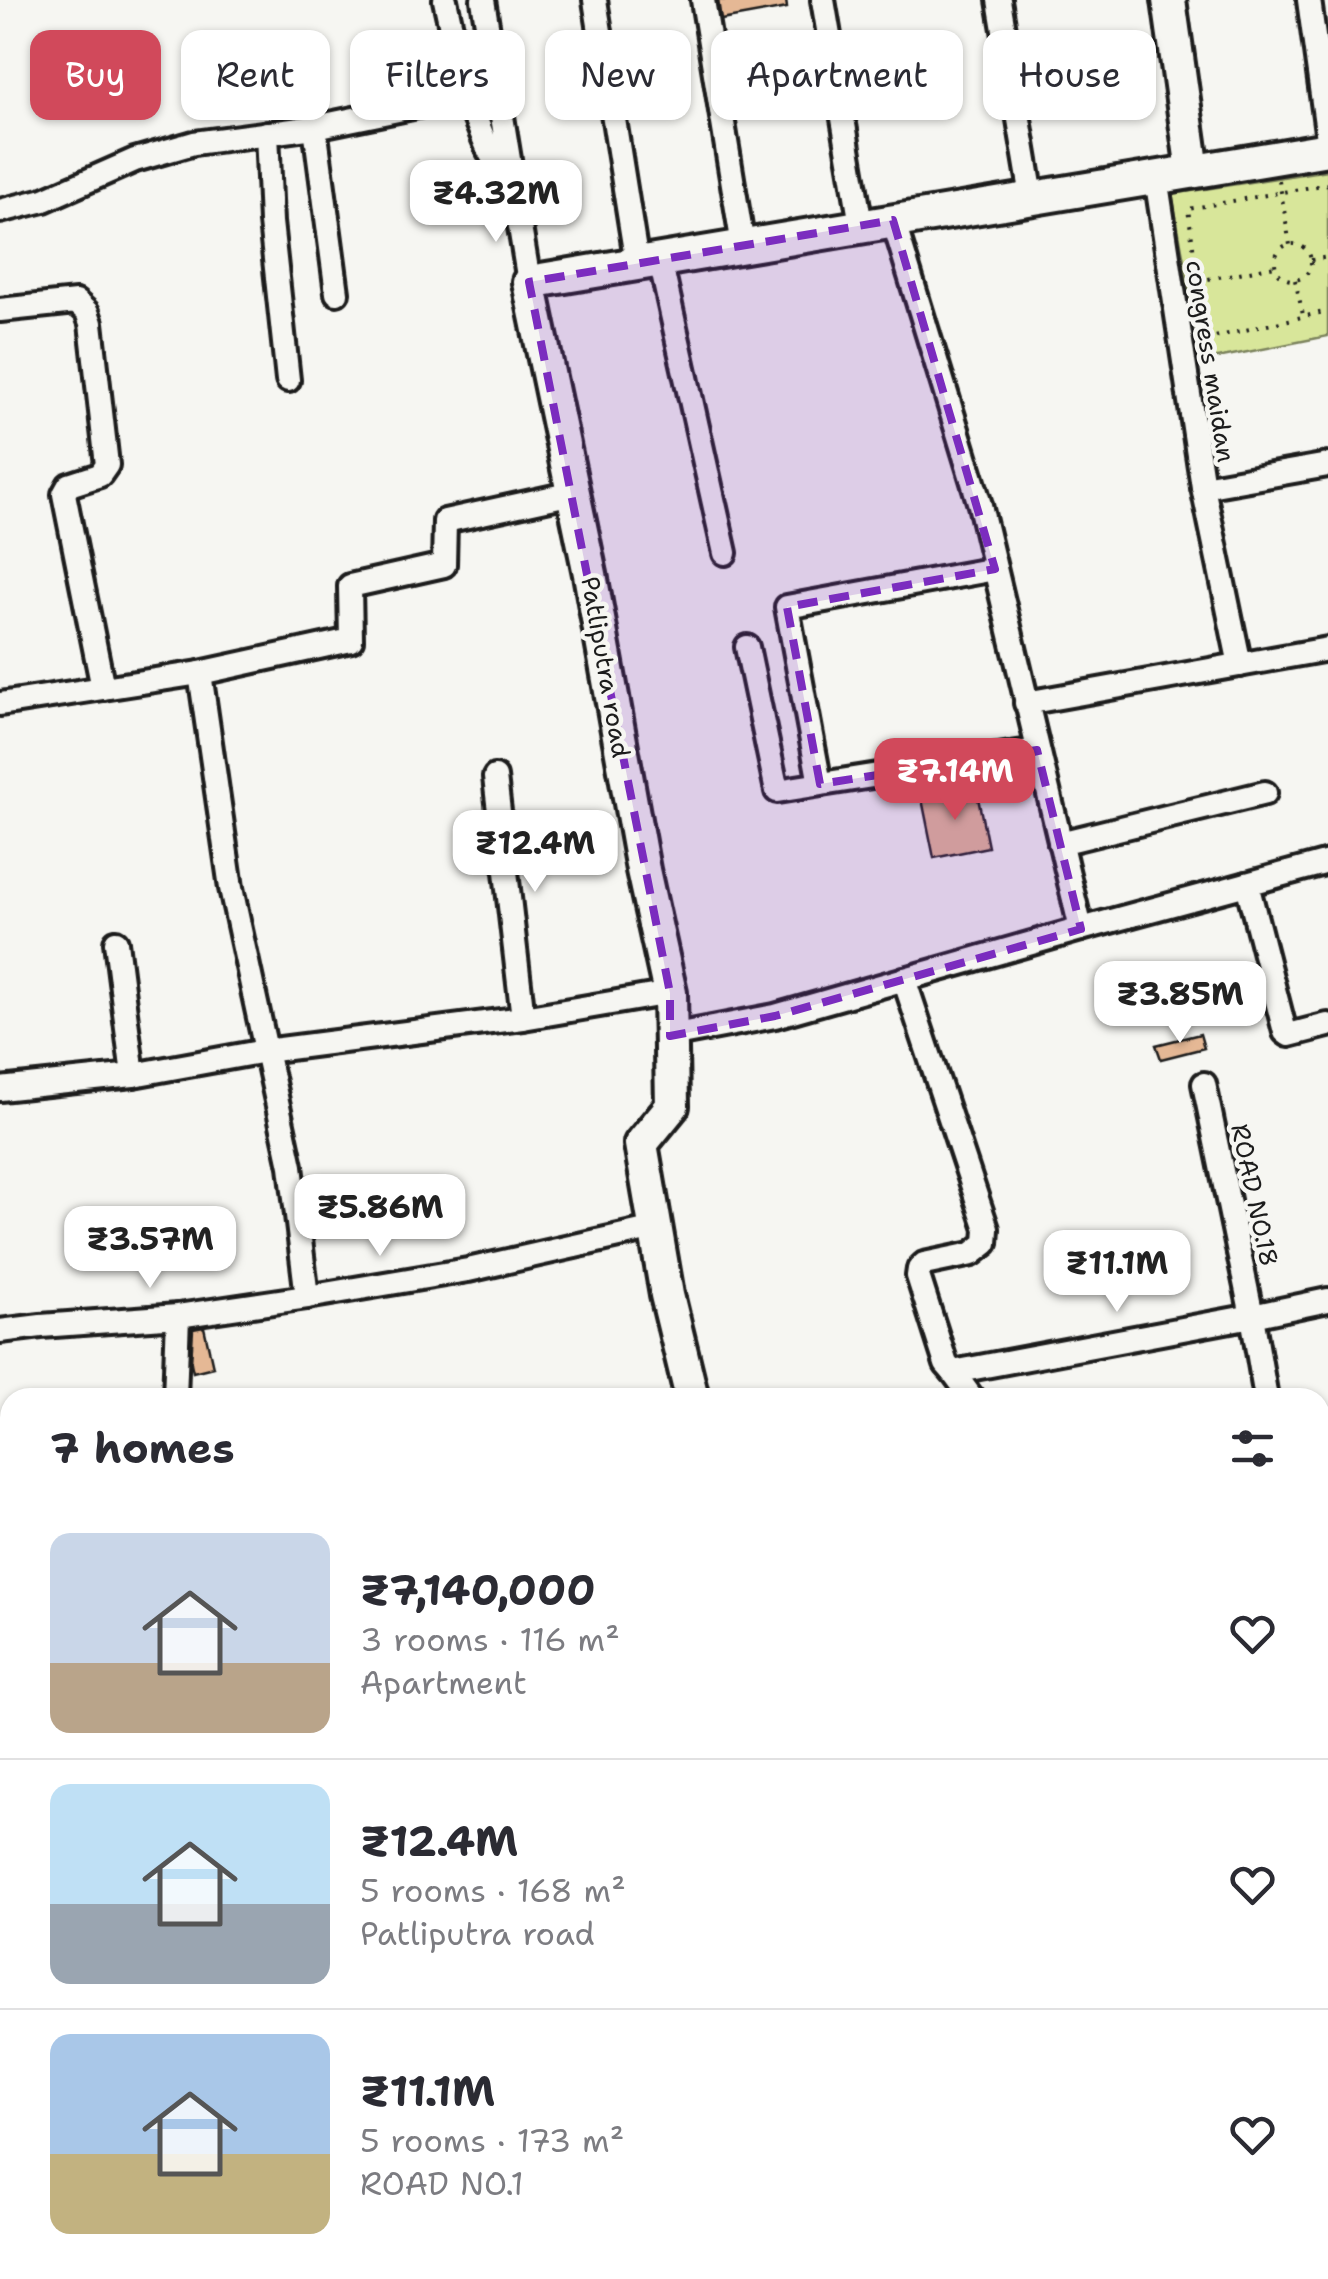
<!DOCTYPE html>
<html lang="en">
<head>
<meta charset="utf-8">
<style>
	:root { --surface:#fff; --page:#f2f2f3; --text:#2b2b33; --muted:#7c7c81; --line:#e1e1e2; --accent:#d1495b }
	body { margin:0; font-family:"Shantell Sans",sans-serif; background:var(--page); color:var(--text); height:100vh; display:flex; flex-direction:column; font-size:38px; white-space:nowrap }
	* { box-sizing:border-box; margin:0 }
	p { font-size:32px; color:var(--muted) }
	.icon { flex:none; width:55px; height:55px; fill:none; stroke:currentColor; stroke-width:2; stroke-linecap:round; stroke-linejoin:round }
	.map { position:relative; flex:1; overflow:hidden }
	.drawer { position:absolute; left:0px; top:1388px; width:1330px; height:892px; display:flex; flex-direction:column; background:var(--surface); border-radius:30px 30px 0 0; box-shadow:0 2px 8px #0004 }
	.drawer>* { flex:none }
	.top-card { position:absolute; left:30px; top:30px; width:1270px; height:90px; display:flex; gap:20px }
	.price { position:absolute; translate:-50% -85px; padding:0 22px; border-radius:20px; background:#fff; color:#222; font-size:32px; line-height:65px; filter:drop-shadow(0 2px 5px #0008) }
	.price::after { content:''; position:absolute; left:50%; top:60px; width:30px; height:22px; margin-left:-15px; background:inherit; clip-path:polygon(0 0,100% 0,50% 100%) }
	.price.on { background:var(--accent); color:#fff }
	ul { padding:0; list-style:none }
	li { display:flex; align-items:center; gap:30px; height:250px; padding:0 50px }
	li+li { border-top:2px solid var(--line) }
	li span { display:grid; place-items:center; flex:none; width:280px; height:200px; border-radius:20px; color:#555 }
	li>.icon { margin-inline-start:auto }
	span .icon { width:120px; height:120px; fill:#fffc; stroke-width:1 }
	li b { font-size:42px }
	h2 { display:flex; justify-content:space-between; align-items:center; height:120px; padding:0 50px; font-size:42px }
	.pill { padding:0 35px; border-radius:20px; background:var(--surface); box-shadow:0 2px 8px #0004; font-size:35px; line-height:90px }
	.pill.on { background:var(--accent); color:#fff }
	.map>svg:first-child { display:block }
	.green { fill:#d8e69a; stroke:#7a815b; stroke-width:2.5 }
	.building { fill:#e5b895; stroke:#1c1c1c; stroke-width:2.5 }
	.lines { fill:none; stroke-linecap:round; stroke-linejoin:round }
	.street-casing { stroke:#1c1c1c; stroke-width:30 }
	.secondary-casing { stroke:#1c1c1c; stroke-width:40 }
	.path { stroke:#1c1c1c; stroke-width:4; stroke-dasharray:2.5 8; stroke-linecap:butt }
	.street { stroke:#f6f6f2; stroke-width:22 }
	.secondary { stroke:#f6f6f2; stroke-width:32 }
	.rail { stroke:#1c1c1c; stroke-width:6 }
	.secondary-bridge-casing { stroke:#1c1c1c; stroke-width:40; stroke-linecap:butt }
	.secondary-bridge { stroke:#f6f6f2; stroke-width:32 }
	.marked { fill:#7b2cbf; fill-opacity:0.2; stroke:#7b2cbf; stroke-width:8; stroke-dasharray:20 12; stroke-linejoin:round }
	.labels { text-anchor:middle; stroke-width:9; stroke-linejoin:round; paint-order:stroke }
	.street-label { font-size:25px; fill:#1c1c1c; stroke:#f6f6f2 }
</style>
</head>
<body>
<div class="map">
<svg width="1328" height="2279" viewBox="0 0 1328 2279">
	<rect width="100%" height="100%" fill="#f6f6f2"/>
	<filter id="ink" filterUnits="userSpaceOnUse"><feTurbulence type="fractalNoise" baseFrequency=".01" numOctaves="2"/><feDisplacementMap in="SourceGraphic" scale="20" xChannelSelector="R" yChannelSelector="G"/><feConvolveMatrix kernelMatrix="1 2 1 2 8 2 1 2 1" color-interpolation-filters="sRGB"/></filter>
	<g filter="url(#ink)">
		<!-- green -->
		<path class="green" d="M 1328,170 L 1328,336 L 1202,361 L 1172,194 Z"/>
		<!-- building -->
		<g class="building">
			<path d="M 718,0 L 786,0 L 787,8 L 721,20 Z"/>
			<path d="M 976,788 L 988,847 L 934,858 L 922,799 Z"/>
			<path d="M 1200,1034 L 1204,1048 L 1161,1059 L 1156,1045 Z"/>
			<path d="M 204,1327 L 213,1367 L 193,1372 L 191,1363 L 193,1329 Z"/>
		</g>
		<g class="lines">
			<defs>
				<g id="street">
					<path d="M 445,0 L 466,96 L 489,151 L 508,185"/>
					<path d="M 483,0 L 529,282"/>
					<path d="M 595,0 L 637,264"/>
					<path d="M 703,0 L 743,246"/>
					<path d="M 823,0 L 861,225"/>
					<path d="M 999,0 L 1032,197"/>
					<path d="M 1309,0 L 1328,139"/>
					<path d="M 315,127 L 337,293"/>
					<path d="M 267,133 L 271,222 L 288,380"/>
					<path d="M 1156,177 L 1203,487 L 1328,465"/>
					<path d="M 0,211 L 44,200 L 135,160 L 194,143 L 315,127 L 466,96"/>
					<path d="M 893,220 L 980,505 L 1081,929 L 1328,862"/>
					<path d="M 660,260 L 725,553"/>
					<path d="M 0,310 L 76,302 L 87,312 L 91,323 L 107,465 L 100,475 L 69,485 L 64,494 L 103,688"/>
					<path d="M 1203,487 L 1240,665"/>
					<path d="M 747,647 L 777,791 L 1037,750"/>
					<path d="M 200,673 L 351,640 L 350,586 L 444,565 L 445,521 L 573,493"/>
					<path d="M 1026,703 L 1328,649"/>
					<path d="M 0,704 L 200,673 L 231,888 L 291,1166 L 307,1297 L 468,1270 L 655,1228"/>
					<path d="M 495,777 L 523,1018"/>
					<path d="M 820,784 L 787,607 L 995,569"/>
					<path d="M 1060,843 L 1265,793"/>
					<path d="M 1247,884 L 1285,1032 L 1289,1035 L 1328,1025"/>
					<path d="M 116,942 L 133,1075"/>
					<path d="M 904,979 L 987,1229 L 986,1243 L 972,1254 L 924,1264 L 919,1269 L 918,1276 L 946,1364 L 953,1372"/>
					<path d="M 670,1036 L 775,1016 L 1081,929"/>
					<path d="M 1204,1084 L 1252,1316 L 1328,1300"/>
					<path d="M 0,1089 L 133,1075 L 265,1051 L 523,1018 L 670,993"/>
					<path d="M 0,1331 L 41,1326 L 178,1316 L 307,1297"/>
					<path d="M 175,1398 L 178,1316"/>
					<path d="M 972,1398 L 953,1372 L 1252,1316 L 1266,1398"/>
					<path d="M 0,1644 L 10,1675"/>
					<path d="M 1320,1705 L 1325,1736"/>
					<path d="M 272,2270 L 274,2279"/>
					<path d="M 798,2270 L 800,2279"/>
				</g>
				<g id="secondary">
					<path d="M 1169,0 L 1193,171"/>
					<path d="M 692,1398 L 667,1295 L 641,1144 L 672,1106 L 670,993 L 643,870 L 590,574 L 529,282 L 1328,149"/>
					<path d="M 1320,1959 L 1328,1958"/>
					<path d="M 1320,1998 L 1328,1997"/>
					<path d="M 0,2261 L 10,2259"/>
					<path d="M 1037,2270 L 1039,2279"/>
					<path d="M 1091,2270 L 1093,2279"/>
				</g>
			</defs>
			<!-- street casing -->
			<use href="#street" class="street-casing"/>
			<!-- secondary casing -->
			<use href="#secondary" class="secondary-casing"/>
			<!-- path -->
			<g class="path">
				<path d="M 1279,180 L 1290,245"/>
				<path d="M 1328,184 L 1188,209 L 1206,339 L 1328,311"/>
				<circle cx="1293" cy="262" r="18"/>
				<path d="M 1311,260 L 1328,257"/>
				<path d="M 1295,280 L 1303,315"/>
				<path d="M 1198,281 L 1275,266"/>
			</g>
			<!-- street -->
			<use href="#street" class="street"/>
			<!-- secondary -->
			<use href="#secondary" class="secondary"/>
			<!-- rail -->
			<g class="rail">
				<path d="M 0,2054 L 10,2102"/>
				<path d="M 0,2106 L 10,2153"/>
				<path d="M 45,2270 L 47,2279"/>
			</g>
			<defs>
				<path id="secondary-bridge" d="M 12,2279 L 46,2270"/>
			</defs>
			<!-- secondary-bridge casing -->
			<use href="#secondary-bridge" class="secondary-bridge-casing"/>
			<!-- secondary-bridge -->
			<use href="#secondary-bridge" class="secondary-bridge"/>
		</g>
	</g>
	<!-- marked area -->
	<path class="marked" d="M 893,220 L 995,569 L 787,607 L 820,784 L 1037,750 L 1081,929 L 775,1016 L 670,1036 L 670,993 L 529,282 Z"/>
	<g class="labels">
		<!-- street labels -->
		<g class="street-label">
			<text transform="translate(1211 361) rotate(81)" y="9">congress maidan</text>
			<text transform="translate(606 667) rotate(80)" y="9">Patliputra road</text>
			<text transform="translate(1255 1195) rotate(78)" y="9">ROAD NO.18</text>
		</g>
	</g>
</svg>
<b class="price" style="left:496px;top:245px">₹4.32M</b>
<b class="price on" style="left:955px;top:823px">₹7.14M</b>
<b class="price" style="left:535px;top:895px">₹12.4M</b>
<b class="price" style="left:1180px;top:1046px">₹3.85M</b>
<b class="price" style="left:380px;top:1259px">₹5.86M</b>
<b class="price" style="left:150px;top:1291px">₹3.57M</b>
<b class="price" style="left:1117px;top:1315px">₹11.1M</b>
<div class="top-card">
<a class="pill on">Buy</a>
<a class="pill">Rent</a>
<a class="pill">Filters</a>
<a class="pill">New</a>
<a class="pill">Apartment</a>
<a class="pill">House</a>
</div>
<section class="drawer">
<h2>7 homes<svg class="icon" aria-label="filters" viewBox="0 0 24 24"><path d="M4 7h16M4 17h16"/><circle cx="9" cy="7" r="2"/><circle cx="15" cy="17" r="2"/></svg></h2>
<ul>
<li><span style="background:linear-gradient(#c9d6e8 65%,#b9a48a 0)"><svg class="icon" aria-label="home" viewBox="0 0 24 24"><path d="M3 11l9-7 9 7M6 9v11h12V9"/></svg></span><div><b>₹7,140,000</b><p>3 rooms · 116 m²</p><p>Apartment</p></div><svg class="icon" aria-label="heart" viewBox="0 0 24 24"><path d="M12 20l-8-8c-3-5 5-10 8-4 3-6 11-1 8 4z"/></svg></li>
<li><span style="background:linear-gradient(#bfe0f5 60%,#9aa5b1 0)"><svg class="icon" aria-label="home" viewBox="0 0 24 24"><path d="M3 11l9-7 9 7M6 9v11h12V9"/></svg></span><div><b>₹12.4M</b><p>5 rooms · 168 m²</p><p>Patliputra road</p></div><svg class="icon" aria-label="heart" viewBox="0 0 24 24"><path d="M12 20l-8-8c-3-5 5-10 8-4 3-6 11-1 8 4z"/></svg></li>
<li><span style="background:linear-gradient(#a9c7e8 60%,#c2b280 0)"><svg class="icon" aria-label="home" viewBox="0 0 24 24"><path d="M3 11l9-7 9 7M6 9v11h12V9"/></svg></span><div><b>₹11.1M</b><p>5 rooms · 173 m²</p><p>ROAD NO.1</p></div><svg class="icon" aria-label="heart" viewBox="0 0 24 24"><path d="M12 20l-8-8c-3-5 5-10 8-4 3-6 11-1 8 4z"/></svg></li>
</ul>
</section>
</div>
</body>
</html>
